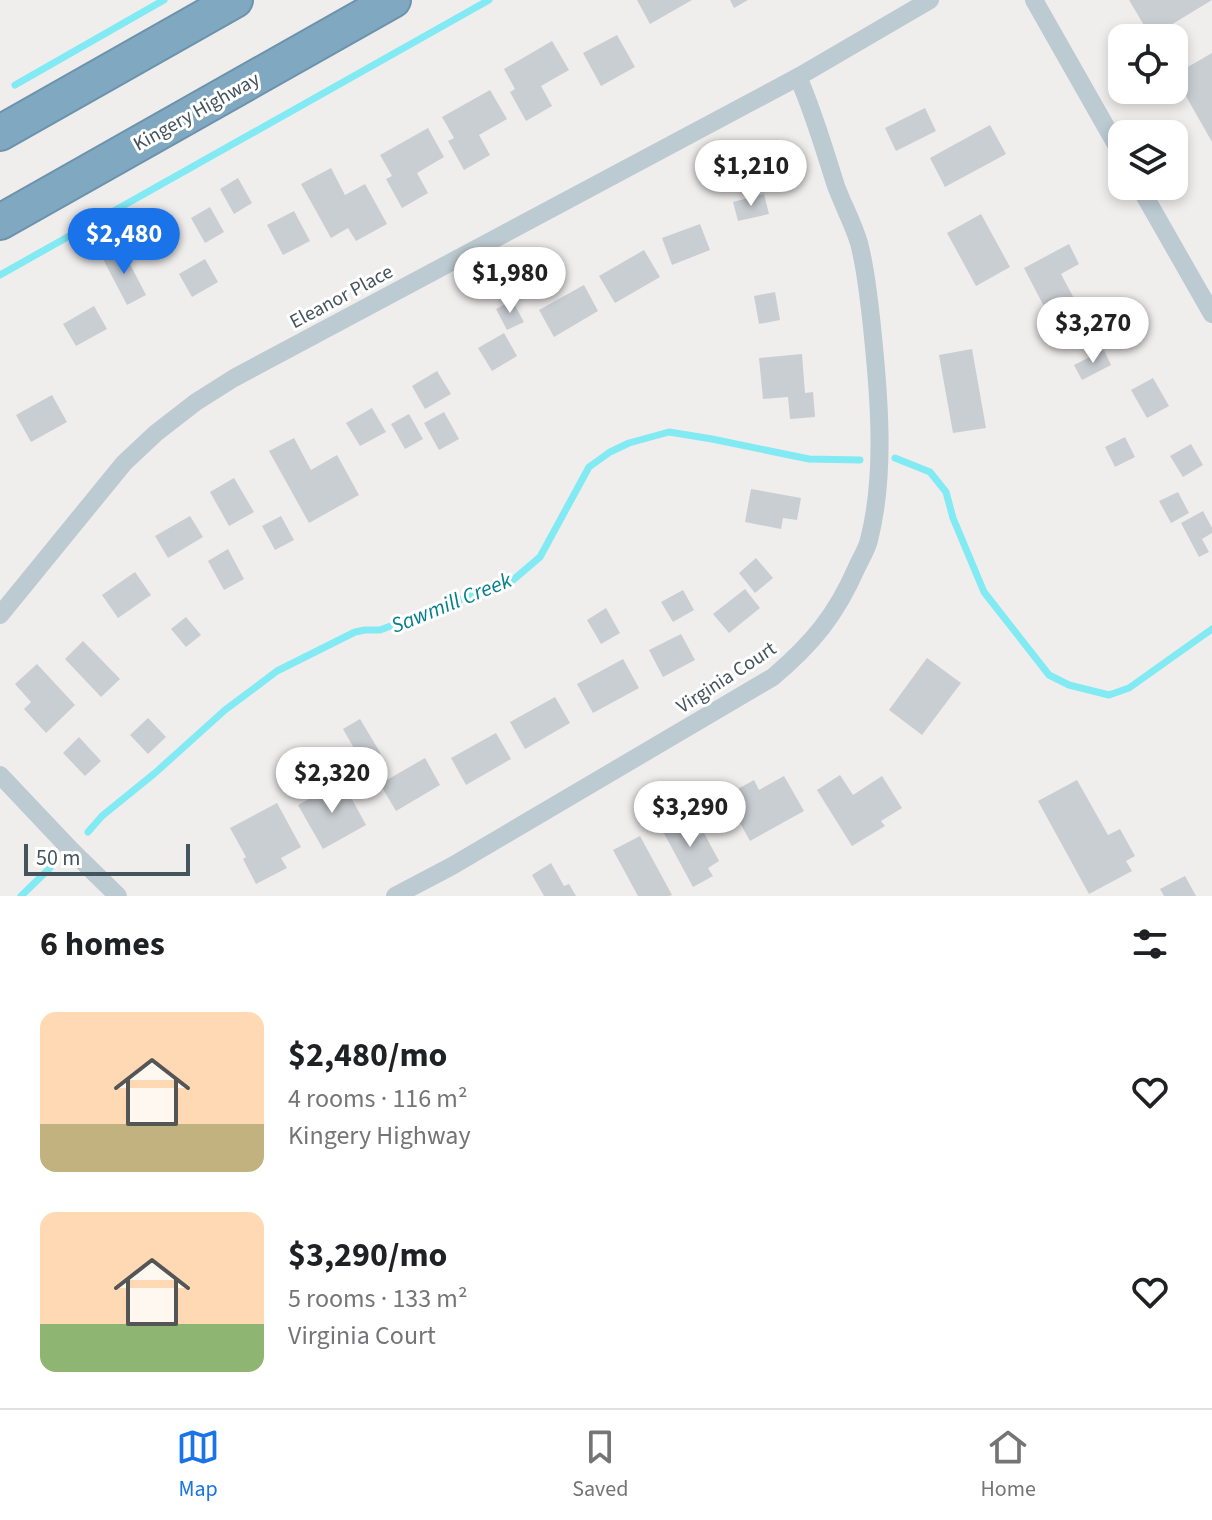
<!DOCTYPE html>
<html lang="en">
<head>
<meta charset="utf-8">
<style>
	:root { --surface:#fff; --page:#f6f6f6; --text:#202124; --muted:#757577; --line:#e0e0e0; --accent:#1a73e8 }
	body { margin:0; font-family:"Source Sans 3",sans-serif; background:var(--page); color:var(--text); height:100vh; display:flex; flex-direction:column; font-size:30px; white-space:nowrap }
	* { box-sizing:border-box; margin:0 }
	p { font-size:26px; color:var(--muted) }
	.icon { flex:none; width:44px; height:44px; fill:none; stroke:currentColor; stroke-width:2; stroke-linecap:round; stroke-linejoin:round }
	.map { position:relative; height:896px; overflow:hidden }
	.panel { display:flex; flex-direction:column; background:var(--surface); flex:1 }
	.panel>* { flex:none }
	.tools { position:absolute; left:1108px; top:24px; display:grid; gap:16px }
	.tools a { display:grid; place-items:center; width:80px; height:80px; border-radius:16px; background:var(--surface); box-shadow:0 4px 12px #0003; font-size:40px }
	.scale { position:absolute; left:24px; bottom:20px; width:166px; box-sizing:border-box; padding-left:8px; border:4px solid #44545c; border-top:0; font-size:22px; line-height:28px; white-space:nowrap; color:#44545c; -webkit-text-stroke:6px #fff; paint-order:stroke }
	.price { position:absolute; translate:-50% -68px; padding:0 18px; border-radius:28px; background:#fff; color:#222; font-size:26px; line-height:52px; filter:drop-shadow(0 2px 4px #0008) }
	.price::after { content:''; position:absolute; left:50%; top:48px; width:24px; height:18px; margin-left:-12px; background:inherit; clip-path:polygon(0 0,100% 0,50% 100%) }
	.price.on { background:var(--accent); color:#fff }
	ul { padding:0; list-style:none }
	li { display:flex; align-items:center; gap:24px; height:200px; padding:0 40px }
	li span { display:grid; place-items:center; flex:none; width:224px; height:160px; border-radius:16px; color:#555 }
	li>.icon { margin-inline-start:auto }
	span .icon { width:96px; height:96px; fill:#fffc; stroke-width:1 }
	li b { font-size:34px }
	h2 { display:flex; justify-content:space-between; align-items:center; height:96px; padding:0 40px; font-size:34px }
	.tabs { display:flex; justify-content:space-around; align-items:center; height:112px; border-top:2px solid var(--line); background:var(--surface); font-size:22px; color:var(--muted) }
	.tabs a { display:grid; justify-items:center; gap:4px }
	.tabs .on { color:var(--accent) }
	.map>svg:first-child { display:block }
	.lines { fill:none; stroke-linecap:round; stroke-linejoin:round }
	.stream { stroke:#81eaf3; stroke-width:7 }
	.building { fill:#c9ced3 }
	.highway-casing { stroke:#6c93ac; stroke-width:38 }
	.street { stroke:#bccad1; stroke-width:18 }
	.highway { stroke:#81a8c1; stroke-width:34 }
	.labels { text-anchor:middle; stroke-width:6; stroke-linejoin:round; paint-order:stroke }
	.street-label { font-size:20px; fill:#44545c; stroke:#fff }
	.water-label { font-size:22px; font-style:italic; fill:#057f8a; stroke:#fff }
</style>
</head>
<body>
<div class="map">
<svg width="1212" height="896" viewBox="0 0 1212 896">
	<rect width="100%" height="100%" fill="#f0eded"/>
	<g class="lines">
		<!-- stream -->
		<g class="stream">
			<path d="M 15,85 L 164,0"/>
			<path d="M 0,275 L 489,0"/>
			<path d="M 895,458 L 930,472 L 946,492 L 953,518 L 984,592 L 1049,675 L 1069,685 L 1109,695 L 1129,688 L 1212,629"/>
			<path d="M 88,832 L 102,816 L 155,773 L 225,710 L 277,671 L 355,632 L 365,630 L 380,630 L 513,580 L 540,557 L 589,467 L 610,452 L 629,443 L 669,432 L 712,439 L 809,459 L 860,460"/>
			<path d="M 21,896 L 50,868"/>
		</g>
	</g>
	<!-- building -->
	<g class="building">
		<path d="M 637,0 L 692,0 L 650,24 Z"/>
		<path d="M 730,0 L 748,0 L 734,8 Z"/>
		<path d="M 1129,0 L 1212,0 L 1151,37 Z"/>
		<path d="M 617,35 L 635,67 L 601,86 L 583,53 Z"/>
		<path d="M 552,41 L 569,70 L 541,86 L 552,106 L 526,121 L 510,92 L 515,89 L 504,69 Z"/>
		<path d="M 1212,53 L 1212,142 L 1174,75 Z"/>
		<path d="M 490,90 L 507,119 L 479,135 L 490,155 L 464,170 L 448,141 L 454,138 L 442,117 Z"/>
		<path d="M 925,108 L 936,131 L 896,151 L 885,128 Z"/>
		<path d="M 990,125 L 1006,154 L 945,187 L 930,158 Z"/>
		<path d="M 428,128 L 444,157 L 417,173 L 428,193 L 402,208 L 386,179 L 392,176 L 380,155 Z"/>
		<path d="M 331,168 L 345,195 L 365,184 L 387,224 L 356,241 L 348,228 L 331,238 L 301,184 Z"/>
		<path d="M 238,178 L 252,203 L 234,214 L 220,189 Z"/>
		<path d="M 764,194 L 769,214 L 738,221 L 733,202 Z"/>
		<path d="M 210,207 L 224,232 L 205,243 L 191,218 Z"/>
		<path d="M 294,211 L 310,241 L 283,255 L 267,225 Z"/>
		<path d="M 981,214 L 1010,267 L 976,286 L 947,233 Z"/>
		<path d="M 700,224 L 710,250 L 672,265 L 662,238 Z"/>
		<path d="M 1069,244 L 1079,264 L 1061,274 L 1077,304 L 1050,318 L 1024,268 Z"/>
		<path d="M 121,247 L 146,295 L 127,305 L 102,257 Z"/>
		<path d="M 644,250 L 660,277 L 615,303 L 599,276 Z"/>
		<path d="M 205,259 L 218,282 L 192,297 L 179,274 Z"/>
		<path d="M 584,285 L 598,311 L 554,337 L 539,310 Z"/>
		<path d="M 775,292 L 780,320 L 759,324 L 754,296 Z"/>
		<path d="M 512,300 L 524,322 L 507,330 L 496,309 Z"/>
		<path d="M 94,306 L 107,329 L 76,346 L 63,324 Z"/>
		<path d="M 1114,306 L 1124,324 L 1086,344 L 1076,326 Z"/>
		<path d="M 504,333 L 517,356 L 492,371 L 478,348 Z"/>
		<path d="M 972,349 L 986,428 L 953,433 L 939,355 Z"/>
		<path d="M 1104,350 L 1111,365 L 1082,380 L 1074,365 Z"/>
		<path d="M 802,354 L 805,393 L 813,392 L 815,417 L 790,419 L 788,397 L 763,399 L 759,358 Z"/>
		<path d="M 437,371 L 451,394 L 425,409 L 412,386 Z"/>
		<path d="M 1153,378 L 1169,406 L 1147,418 L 1131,390 Z"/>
		<path d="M 52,395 L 67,422 L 31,442 L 16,415 Z"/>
		<path d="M 372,408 L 386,432 L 360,446 L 346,423 Z"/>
		<path d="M 444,412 L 459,439 L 439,450 L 424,423 Z"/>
		<path d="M 409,414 L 423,439 L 405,449 L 391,424 Z"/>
		<path d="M 1125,437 L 1135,457 L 1115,467 L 1105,447 Z"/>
		<path d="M 294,438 L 311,470 L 337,455 L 359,495 L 309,523 L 269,451 Z"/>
		<path d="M 1191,444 L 1203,465 L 1183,477 L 1170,456 Z"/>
		<path d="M 234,478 L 254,512 L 229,526 L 210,492 Z"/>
		<path d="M 751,489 L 801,498 L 797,520 L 783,518 L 781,529 L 745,522 Z"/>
		<path d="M 1178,492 L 1189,513 L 1171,523 L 1159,501 Z"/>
		<path d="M 1203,511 L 1212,528 L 1212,533 L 1202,539 L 1209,552 L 1199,557 L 1181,523 Z"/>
		<path d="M 190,516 L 203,537 L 168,558 L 155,536 Z"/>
		<path d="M 281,516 L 294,540 L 275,550 L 262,526 Z"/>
		<path d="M 228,549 L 244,579 L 224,590 L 208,561 Z"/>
		<path d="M 756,558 L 773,578 L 755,593 L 739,573 Z"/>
		<path d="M 135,572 L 151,595 L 118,618 L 102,595 Z"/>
		<path d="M 745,589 L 760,608 L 729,633 L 713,614 Z"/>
		<path d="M 683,590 L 694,610 L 673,622 L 661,602 Z"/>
		<path d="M 606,608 L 620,633 L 601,644 L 587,620 Z"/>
		<path d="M 186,617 L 201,635 L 186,647 L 171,629 Z"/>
		<path d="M 681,634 L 695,660 L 663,677 L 649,650 Z"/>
		<path d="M 83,641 L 120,679 L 101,697 L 65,659 Z"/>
		<path d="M 927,658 L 961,683 L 922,735 L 889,710 Z"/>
		<path d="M 623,659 L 639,688 L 593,713 L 577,684 Z"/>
		<path d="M 37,664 L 75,705 L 46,733 L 24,709 L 31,702 L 15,684 Z"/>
		<path d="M 555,697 L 570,723 L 525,749 L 510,722 Z"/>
		<path d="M 148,718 L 166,737 L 148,754 L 130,735 Z"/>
		<path d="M 360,719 L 381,754 L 363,764 L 343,729 Z"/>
		<path d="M 496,733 L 511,759 L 466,785 L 451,758 Z"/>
		<path d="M 79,737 L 101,761 L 85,776 L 63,753 Z"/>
		<path d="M 425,758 L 440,785 L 396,811 L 380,784 Z"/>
		<path d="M 840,775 L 853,795 L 882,776 L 902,808 L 881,821 L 885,826 L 852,846 L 817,790 Z"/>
		<path d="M 784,776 L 804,811 L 750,841 L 725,796 L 754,780 L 759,790 Z"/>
		<path d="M 1077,780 L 1108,835 L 1120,829 L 1135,856 L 1126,861 L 1132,871 L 1089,894 L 1038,801 Z"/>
		<path d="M 342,781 L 366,825 L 323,849 L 298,805 Z"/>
		<path d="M 277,803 L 301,847 L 281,858 L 287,868 L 256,884 L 243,859 L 246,857 L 230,828 Z"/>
		<path d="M 682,812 L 696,837 L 704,833 L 719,861 L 708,868 L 713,876 L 693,887 L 659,824 Z"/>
		<path d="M 640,836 L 672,895 L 669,896 L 638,896 L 613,850 Z"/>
		<path d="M 551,863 L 564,886 L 569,884 L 576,896 L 544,896 L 532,875 Z"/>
		<path d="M 1185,876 L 1196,896 L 1164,896 L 1160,889 Z"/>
	</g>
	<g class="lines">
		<defs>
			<g id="highway">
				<path d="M 0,133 L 235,0"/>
				<path d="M 0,222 L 393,0"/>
			</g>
		</defs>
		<!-- highway casing -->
		<use href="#highway" class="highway-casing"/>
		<!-- street -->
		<g class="street">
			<path d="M 1034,0 L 1122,155"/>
			<path d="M 1139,186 L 1212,314"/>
			<path d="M 0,615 L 124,463 L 156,433 L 196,402 L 234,378 L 798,77 L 930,0"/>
			<path d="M 0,775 L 71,850 L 118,896"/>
			<path d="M 395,896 L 452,866 L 773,677 C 813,643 836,615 857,567 C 861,558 867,549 869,540 C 886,474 879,394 872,327 C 869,300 866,269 859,243 C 853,223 843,205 836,186 C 824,149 814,113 798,77"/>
		</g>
		<!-- highway -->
		<use href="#highway" class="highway"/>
	</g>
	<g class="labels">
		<!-- street labels -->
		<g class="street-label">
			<text transform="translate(196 111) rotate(-29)" y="7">Kingery Highway</text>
			<text transform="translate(341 296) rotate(-28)" y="7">Eleanor Place</text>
			<text transform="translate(726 677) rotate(-33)" y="7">Virginia Court</text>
		</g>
		<!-- water labels -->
		<g class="water-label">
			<text transform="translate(451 602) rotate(-22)" y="8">Sawmill Creek</text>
		</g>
	</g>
</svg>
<div class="tools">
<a><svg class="icon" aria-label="locate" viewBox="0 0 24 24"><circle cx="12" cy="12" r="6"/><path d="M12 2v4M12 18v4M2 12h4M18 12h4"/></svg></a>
<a><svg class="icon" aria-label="layers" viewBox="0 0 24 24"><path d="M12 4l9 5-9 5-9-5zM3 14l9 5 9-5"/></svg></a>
</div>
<div class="scale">50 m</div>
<b class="price" style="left:751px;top:208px">$1,210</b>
<b class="price on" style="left:124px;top:276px">$2,480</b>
<b class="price" style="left:510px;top:315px">$1,980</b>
<b class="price" style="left:1093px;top:365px">$3,270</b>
<b class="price" style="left:332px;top:815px">$2,320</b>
<b class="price" style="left:690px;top:849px">$3,290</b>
</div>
<section class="panel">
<h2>6 homes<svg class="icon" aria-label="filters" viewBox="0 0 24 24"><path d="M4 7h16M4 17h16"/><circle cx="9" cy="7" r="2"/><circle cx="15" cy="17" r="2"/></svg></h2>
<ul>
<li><span style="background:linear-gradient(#ffd9b3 70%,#c2b280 0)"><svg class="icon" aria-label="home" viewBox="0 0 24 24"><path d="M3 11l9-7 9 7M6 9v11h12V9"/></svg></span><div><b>$2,480/mo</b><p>4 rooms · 116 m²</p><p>Kingery Highway</p></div><svg class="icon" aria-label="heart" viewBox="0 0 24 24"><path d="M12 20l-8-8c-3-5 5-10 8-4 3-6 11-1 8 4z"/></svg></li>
<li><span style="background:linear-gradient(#ffd9b3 70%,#8fb573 0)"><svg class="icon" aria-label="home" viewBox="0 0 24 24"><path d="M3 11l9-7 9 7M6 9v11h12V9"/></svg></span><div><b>$3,290/mo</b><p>5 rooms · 133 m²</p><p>Virginia Court</p></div><svg class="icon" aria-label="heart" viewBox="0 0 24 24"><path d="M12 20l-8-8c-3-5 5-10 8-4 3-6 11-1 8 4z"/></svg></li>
</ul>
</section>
<nav class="tabs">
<a class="on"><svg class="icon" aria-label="map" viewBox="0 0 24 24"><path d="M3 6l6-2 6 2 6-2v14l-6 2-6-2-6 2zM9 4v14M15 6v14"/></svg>Map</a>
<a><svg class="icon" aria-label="saved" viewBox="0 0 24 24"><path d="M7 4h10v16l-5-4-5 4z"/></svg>Saved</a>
<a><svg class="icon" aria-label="home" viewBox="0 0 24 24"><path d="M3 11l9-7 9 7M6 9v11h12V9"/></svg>Home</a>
</nav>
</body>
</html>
